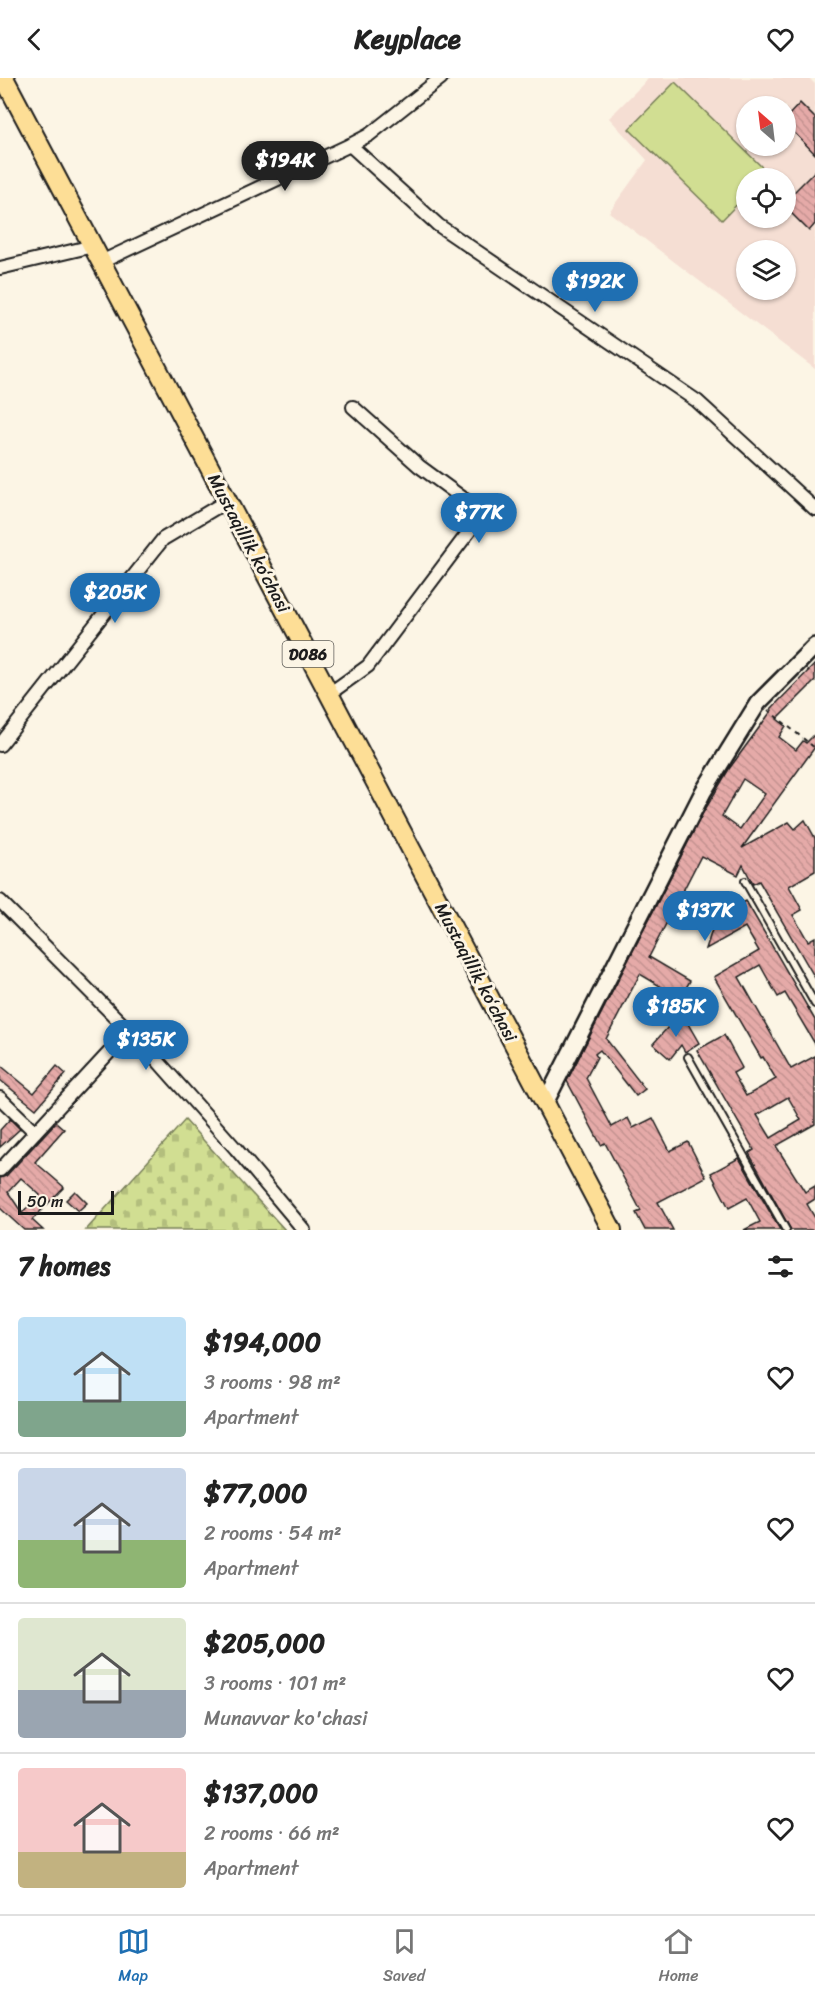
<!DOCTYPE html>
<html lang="en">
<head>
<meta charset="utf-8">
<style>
	:root { --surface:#fff; --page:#f6f6f6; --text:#222; --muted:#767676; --line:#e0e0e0; --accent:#1f6fb2 }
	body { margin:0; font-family:Sriracha,sans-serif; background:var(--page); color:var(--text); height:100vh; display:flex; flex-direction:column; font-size:22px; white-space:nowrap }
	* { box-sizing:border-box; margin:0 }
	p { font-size:20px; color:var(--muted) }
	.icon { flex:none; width:33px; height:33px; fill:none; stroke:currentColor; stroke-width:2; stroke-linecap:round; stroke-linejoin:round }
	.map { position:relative; height:1152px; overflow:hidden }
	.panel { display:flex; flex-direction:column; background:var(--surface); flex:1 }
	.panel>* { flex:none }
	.needle { width:39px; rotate:332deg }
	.fabs { position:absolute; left:736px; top:18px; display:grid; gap:12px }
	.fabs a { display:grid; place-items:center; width:60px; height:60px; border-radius:50%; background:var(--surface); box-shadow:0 2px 4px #0004; font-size:30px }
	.scale { position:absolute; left:18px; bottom:15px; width:96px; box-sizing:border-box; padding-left:6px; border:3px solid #1c1c1c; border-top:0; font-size:16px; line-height:21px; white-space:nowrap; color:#1c1c1c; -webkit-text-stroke:4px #fcf5e5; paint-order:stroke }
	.price { position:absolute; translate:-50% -51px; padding:0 14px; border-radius:21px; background:var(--accent); color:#fff; font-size:20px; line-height:39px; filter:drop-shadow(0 2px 3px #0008) }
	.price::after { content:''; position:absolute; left:50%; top:36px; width:18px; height:14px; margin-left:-9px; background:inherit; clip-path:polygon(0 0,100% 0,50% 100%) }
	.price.active { background:#222; color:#fff }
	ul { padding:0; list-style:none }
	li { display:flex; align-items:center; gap:18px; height:150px; padding:0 18px }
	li+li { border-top:2px solid var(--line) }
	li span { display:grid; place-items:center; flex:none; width:168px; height:120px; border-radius:6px; color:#555 }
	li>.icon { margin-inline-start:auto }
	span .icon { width:72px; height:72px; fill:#fffc; stroke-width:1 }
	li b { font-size:26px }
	h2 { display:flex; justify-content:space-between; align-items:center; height:72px; padding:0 18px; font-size:26px }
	header { display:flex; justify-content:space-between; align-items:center; height:78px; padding:0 18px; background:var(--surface); font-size:27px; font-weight:800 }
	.tabs { display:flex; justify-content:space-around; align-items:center; height:84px; border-top:2px solid var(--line); background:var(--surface); font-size:16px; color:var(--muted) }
	.tabs a { display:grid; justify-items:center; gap:3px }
	.tabs .active { color:var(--accent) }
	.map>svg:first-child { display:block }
	.built { fill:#f5ded3; fill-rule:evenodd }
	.cemetery { fill:url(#cemetery-stones); stroke:#767d57; stroke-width:1.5 }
	.pitch { fill:#d1de92; stroke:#767d57; stroke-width:1.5 }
	.building { fill:url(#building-back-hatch); stroke:#1c1c1c; stroke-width:1.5; fill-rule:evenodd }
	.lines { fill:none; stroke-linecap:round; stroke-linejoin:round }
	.service-casing { stroke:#1c1c1c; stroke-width:10 }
	.minor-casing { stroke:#1c1c1c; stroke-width:16 }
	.tertiary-casing { stroke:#1c1c1c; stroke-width:20 }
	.primary-casing { stroke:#1c1c1c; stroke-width:22 }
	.path { stroke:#1c1c1c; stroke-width:2; stroke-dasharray:4.5 4.5; stroke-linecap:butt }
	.service { stroke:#fcf5e5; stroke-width:6 }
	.minor { stroke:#fcf5e5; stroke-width:12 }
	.tertiary { stroke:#fcf5e5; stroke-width:15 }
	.primary { stroke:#fdde96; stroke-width:18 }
	.labels { text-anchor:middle; stroke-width:6; stroke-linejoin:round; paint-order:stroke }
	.shield { fill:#fcf5e5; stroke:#5f5d58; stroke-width:1.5 }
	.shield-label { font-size:16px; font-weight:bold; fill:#1c1c1c }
	.street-label { font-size:18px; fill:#1c1c1c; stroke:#fcf5e5 }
</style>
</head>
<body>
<header><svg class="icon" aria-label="back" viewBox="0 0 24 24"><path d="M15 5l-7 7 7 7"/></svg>Keyplace<svg class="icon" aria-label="heart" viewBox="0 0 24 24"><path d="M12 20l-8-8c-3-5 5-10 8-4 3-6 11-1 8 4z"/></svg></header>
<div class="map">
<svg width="815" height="1152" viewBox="0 0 815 1152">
	<defs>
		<pattern id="cemetery-stones" width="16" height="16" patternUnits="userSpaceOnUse" patternTransform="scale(1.5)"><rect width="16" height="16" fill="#d1de92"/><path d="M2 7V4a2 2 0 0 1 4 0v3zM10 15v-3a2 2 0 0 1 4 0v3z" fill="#b3be7d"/></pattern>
		<pattern id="building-back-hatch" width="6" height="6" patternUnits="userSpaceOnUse" patternTransform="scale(1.5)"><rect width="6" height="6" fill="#e5aaa8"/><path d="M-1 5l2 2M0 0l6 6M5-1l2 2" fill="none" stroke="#c49290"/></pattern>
	</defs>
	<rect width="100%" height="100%" fill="#fcf5e5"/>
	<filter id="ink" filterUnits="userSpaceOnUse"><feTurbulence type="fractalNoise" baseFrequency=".0167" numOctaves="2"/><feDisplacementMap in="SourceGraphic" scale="12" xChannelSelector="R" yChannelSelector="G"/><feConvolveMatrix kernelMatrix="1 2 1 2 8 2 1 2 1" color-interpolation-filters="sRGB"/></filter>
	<g filter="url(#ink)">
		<!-- built -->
		<path class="built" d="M 649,0 L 809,0 L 815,6 L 815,291 L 609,134 L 647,82 L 609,40 ZM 747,28 L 786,28 L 786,68 L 747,68 ZM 747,100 L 786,100 L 786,140 L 747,140 ZM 747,172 L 786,172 L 786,212 L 747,212 Z"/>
		<!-- cemetery -->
		<path class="cemetery" d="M 185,1042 L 285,1152 L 86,1152 Z"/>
		<!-- pitch -->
		<path class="pitch" d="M 675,4 L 768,95 L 762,100 L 747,100 L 747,116 L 722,142 L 629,51 Z"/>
		<!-- building -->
		<g class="building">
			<path d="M 800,25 L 815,40 L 815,76 L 786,46 L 786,40 Z"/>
			<path d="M 815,93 L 815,146 L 809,153 L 786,130 L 786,122 Z"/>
			<path d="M 815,586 L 815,603 L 777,641 L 786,648 L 779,659 L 796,672 L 803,663 L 806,665 L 815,656 L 815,669 L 742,770 L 789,744 L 795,751 L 805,742 L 815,760 L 815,793 L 789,808 L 802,832 L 793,837 L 808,863 L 815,859 L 815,900 L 759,803 L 753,806 L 743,787 L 738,797 L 701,778 L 649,879 L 690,903 L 680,920 L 640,896 L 606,961 L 645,1011 L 636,1018 L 600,972 L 595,976 L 597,979 L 586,1000 L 612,1049 L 628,1040 L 633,1050 L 653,1040 L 670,1073 L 688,1064 L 706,1099 L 658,1124 L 673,1152 L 645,1152 L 636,1135 L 641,1133 L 605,1065 L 601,1067 L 567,1003 L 703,735 L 729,691 L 772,632 L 771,631 ZM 743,701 L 765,716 L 740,751 L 722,738 Z"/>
			<path d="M 746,823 L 815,942 L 815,966 L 785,915 L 778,919 L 760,887 L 739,899 L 791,991 L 815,978 L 815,1046 L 776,1068 L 805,1114 L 815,1108 L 815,1121 L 807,1126 L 815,1140 L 815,1152 L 791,1152 L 749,1075 L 754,1072 L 697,972 L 724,957 L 742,990 L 733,995 L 746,1018 L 776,1001 L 763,979 L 761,980 L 714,899 L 759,873 L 745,849 L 706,871 L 716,839 ZM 788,1019 L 801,1042 L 771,1060 L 757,1037 Z"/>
			<path d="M 683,937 L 699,965 L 685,974 L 681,967 L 670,981 L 653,966 L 669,948 L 668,946 Z"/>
			<path d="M 0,987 L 34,1015 L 57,988 L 66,996 L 36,1031 L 0,1002 Z"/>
			<path d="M 10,1041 L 20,1051 L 0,1069 L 0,1052 Z"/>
			<path d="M 56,1044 L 64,1051 L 35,1084 L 64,1109 L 32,1142 L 43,1152 L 24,1152 L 0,1130 L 0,1100 L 6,1098 ZM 21,1100 L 40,1117 L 22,1135 L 8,1114 Z"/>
			<path d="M 739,1080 L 780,1152 L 744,1152 L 760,1144 L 747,1120 L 729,1130 L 711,1095 Z"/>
			<path d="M 75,1113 L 87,1125 L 78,1133 L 66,1122 Z"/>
		</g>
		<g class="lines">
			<defs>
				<g id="service">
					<path d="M 745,803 L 815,926"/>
					<path d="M 688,979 L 786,1152"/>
				</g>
				<g id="minor">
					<path d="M 350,67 L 438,147 L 697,323 L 815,431"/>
					<path d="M 101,184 L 350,67 L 369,57 L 441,0"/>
					<path d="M 0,190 L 93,168"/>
					<path d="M 329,616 L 368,588 L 483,435 L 419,388 L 353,329"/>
					<path d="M 0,667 L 163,461 L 227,423"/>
					<path d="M 0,823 L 149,973 L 236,1071 L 304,1152"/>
					<path d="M 0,1020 L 35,1054"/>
					<path d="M 0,1092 L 129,953"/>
				</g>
				<path id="tertiary" d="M 545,1025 L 703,714 L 758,625 L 815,568"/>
				<path id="primary" d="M 4,0 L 612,1152"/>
			</defs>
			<!-- service casing -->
			<use href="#service" class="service-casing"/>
			<!-- minor casing -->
			<use href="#minor" class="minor-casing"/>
			<!-- tertiary casing -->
			<use href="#tertiary" class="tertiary-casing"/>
			<!-- primary casing -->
			<use href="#primary" class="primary-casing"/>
			<!-- path -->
			<path class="path" d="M 768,632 L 815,670"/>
			<!-- service -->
			<use href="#service" class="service"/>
			<!-- minor -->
			<use href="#minor" class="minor"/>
			<!-- tertiary -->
			<use href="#tertiary" class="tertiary"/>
			<!-- primary -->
			<use href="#primary" class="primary"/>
		</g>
	</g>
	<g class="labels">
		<!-- shield labels -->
		<rect class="shield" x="282.5" y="563" width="51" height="26" rx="4.5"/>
		<g class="shield-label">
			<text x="308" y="582">D086</text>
		</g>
		<!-- street labels -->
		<g class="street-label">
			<text transform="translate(249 465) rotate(62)" y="6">Mustaqillik koʻchasi</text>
			<text transform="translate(476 894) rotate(62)" y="6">Mustaqillik koʻchasi</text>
		</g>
	</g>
</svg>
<div class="fabs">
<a><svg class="needle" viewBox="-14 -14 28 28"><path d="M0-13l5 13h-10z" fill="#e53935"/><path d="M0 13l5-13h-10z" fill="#767676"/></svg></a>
<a><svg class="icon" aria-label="locate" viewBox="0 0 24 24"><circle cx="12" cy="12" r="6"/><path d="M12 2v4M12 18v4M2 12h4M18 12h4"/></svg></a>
<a><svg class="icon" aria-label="layers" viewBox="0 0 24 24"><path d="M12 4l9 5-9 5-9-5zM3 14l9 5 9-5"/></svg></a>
</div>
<div class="scale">50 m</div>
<b class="price active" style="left:285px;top:114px">$194K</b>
<b class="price" style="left:595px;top:235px">$192K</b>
<b class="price" style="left:479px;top:466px">$77K</b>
<b class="price" style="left:115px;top:546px">$205K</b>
<b class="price" style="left:705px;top:864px">$137K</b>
<b class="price" style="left:676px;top:960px">$185K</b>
<b class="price" style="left:146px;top:993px">$135K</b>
</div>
<section class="panel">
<h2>7 homes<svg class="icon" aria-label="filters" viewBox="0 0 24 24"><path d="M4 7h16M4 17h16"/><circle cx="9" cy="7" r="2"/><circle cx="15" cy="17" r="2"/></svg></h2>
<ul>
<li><span style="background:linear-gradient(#bfe0f5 70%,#7fa58c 0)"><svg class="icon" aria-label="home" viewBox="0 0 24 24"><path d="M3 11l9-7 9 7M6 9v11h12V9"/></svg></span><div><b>$194,000</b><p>3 rooms · 98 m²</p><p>Apartment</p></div><svg class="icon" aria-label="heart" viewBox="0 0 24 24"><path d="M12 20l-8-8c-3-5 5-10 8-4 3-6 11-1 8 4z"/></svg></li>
<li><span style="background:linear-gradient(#c9d6e8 60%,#8fb573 0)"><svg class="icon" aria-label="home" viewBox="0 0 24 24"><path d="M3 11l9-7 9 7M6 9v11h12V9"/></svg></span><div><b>$77,000</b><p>2 rooms · 54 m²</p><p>Apartment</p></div><svg class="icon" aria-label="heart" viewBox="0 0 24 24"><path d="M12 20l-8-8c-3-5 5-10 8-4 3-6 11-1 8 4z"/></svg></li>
<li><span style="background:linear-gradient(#dfe7d0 60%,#9aa5b1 0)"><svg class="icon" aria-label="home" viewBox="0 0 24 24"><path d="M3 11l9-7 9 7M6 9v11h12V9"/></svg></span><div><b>$205,000</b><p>3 rooms · 101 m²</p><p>Munavvar ko'chasi</p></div><svg class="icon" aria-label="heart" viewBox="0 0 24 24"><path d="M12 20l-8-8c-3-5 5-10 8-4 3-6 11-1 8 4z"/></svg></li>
<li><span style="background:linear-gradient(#f6c9c9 70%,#c2b280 0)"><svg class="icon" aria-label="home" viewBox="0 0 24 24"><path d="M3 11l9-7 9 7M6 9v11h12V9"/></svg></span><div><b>$137,000</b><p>2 rooms · 66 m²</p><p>Apartment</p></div><svg class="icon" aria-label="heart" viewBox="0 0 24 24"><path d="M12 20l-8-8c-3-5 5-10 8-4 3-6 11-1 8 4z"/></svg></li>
</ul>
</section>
<nav class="tabs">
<a class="active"><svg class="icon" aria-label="map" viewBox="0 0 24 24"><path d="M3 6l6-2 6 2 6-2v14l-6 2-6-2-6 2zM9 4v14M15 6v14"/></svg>Map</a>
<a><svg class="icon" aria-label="saved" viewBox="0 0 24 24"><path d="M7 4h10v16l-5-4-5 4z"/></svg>Saved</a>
<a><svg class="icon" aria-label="home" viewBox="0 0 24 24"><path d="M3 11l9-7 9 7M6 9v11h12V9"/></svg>Home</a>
</nav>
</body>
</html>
